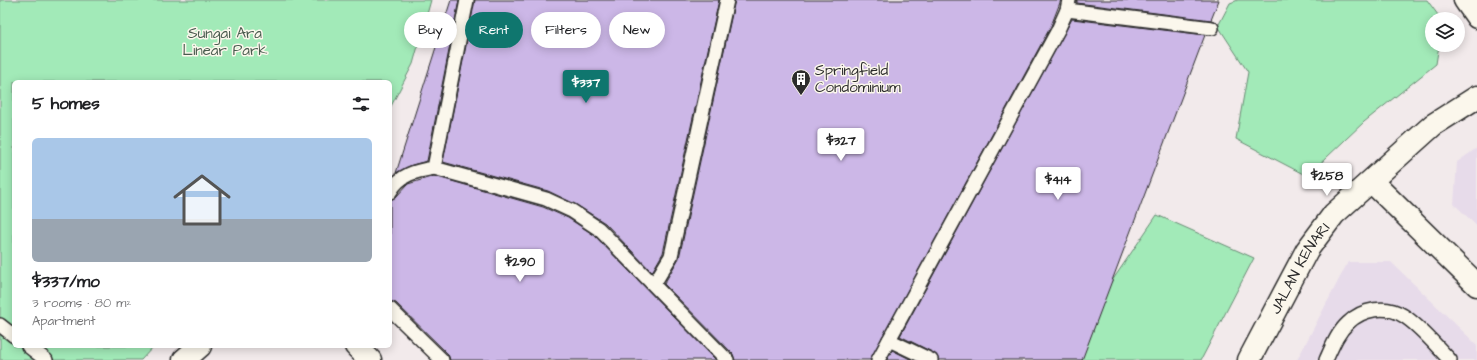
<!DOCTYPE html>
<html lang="en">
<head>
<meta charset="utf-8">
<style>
	:root { --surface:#fff; --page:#f2f2f2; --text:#202124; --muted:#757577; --line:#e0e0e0; --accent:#0f766e }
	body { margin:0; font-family:"Architects Daughter",sans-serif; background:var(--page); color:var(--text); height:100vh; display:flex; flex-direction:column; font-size:15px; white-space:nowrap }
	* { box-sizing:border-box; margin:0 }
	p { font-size:13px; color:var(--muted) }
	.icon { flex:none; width:22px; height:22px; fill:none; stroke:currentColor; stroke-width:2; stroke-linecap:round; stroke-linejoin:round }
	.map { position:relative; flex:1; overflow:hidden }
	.sheet { position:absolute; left:12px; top:80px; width:380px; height:268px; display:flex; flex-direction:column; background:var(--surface); border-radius:6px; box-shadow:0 2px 10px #0003 }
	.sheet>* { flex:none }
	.hud { position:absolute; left:404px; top:12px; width:380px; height:36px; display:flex; gap:8px }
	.buttons { position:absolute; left:1425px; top:12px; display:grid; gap:8px }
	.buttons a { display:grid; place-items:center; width:40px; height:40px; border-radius:50%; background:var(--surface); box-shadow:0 2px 10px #0003; font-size:20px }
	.price { position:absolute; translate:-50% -34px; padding:0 9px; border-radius:4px; background:#fff; color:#222; font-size:13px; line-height:26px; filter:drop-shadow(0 1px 2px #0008) }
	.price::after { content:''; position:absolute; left:50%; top:24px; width:12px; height:9px; margin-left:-6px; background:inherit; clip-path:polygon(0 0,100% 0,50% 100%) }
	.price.current { background:var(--accent); color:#fff }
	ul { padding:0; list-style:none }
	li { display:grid; align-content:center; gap:8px; height:212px; padding:0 20px }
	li+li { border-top:1px solid var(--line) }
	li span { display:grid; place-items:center; height:124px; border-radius:6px; color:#555 }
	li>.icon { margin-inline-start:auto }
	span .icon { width:72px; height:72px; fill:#fffc; stroke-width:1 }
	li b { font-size:17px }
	h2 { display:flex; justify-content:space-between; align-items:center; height:48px; padding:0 20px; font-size:17px }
	.tag { padding:0 14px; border-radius:18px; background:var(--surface); box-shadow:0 2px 10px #0003; font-size:14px; line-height:36px }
	.tag.current { background:var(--accent); color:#fff }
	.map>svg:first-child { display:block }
	.built { fill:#e7dbea }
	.green { fill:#a2eab8; stroke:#668a72 }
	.building { fill:#ccb7e7; stroke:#2b2b2b }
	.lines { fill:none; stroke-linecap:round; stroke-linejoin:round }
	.lane-casing { stroke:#2b2b2b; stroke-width:16 }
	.street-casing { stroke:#2b2b2b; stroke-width:25 }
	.secondary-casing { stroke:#2b2b2b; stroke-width:25 }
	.lane { stroke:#fbf7ec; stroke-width:13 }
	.street { stroke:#fbf7ec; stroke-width:22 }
	.secondary { stroke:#fbf7ec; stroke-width:22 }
	.labels { text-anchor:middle; stroke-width:3; stroke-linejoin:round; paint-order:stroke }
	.park-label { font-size:15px; fill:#495b4e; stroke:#fbf7ec }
	.poi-label { font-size:15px; fill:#2b2b2b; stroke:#fbf7ec; text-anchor:start }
	.street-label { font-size:15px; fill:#2b2b2b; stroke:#fbf7ec }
</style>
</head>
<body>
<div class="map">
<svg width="1477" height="360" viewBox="0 0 1477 360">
	<rect width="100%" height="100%" fill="#f2eaeb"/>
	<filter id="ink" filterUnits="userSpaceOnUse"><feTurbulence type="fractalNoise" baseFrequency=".025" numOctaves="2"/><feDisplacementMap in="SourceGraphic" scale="8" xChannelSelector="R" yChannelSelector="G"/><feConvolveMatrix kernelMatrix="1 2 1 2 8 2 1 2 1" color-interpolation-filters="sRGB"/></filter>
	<g filter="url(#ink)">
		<!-- built -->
		<g class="built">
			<path d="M 1477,148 L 1477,226 L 1454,204 L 1457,162 Z"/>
			<path d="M 1348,262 L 1391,262 L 1477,345 L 1477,360 L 1297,360 Z"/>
		</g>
		<!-- green -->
		<g class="green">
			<path d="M 0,0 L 431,0 L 413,64 L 390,108 L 390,82 L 14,82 L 14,346 L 154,346 L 141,360 L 0,360 Z"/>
			<path d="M 1238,0 L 1427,0 L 1441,19 L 1432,19 L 1432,45 L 1439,45 L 1436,64 L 1364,122 L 1307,176 L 1236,139 L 1248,72 L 1218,26 L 1230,3 Z"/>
			<path d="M 1157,215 L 1254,258 L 1201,360 L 1058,360 Z"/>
		</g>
		<!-- building -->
		<g class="building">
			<path d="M 451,0 L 459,0 L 427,161 L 412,165 L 396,173 Z"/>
			<path d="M 475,0 L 719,0 L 663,253 L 652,272 L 605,223 L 575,204 L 548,191 L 443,162 Z"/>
			<path d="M 735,0 L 1061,0 L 1051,26 L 870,360 L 735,360 L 733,354 L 664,284 L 679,258 Z"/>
			<path d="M 1077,0 L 1219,0 L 1211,20 L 1077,3 Z"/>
			<path d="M 1072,19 L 1205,35 L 1082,360 L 939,360 L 934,353 L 900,336 Z"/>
			<path d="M 434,176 L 543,207 L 568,218 L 594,235 L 716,360 L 450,360 L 448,354 L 396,303 L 390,301 L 390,200 L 396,197 L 408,184 Z"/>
			<path d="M 892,350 L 912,360 L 887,360 Z"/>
		</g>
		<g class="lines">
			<defs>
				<g id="lane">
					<path d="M 1067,10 L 1212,28"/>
					<path d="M 434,168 L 546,199 L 572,211 L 599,229 L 727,360"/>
					<path d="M 390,192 C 400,174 416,171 434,168 L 467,0"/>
					<path d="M 654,284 L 671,256 L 727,0"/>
					<path d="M 390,309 L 442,360"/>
					<path d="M 0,325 L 14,336"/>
					<path d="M 889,340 L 931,360"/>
					<path d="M 28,346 L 46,360"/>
					<path d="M 878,360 L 1058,30 L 1067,10 L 1069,0"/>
					<path d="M 1326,360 C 1332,347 1337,333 1348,323 C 1362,309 1386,304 1404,316 C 1420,326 1436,346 1450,360"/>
				</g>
				<g id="street">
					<path d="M 1465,0 L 1477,17"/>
					<path d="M 356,346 L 370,360"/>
					<path d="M 184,360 L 200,346"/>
				</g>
				<g id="secondary">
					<path d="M 1372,182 L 1477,285"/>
					<path id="s1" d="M 1249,360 L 1307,250 L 1334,214 L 1433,125 L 1477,97"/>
				</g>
			</defs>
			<!-- lane casing -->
			<use href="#lane" class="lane-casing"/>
			<!-- street casing -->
			<use href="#street" class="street-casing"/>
			<!-- secondary casing -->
			<use href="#secondary" class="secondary-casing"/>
			<!-- lane -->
			<use href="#lane" class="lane"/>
			<!-- street -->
			<use href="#street" class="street"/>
			<!-- secondary -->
			<use href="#secondary" class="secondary"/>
		</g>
	</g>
	<!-- icons -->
	<defs>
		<symbol id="building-pin" viewBox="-11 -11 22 30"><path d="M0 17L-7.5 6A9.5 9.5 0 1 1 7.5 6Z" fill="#2b2b2b" stroke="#fbf7ec"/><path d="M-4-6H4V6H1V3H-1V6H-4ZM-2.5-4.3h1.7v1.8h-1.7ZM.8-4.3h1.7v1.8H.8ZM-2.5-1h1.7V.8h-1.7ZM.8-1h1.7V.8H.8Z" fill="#fff"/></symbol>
	</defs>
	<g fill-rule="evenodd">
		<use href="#building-pin" x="790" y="68" width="22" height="30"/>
	</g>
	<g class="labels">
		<!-- park labels -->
		<g class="park-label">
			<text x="225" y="38">Sungai Ara<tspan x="225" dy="17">Linear Park</tspan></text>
		</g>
		<!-- poi labels -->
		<g class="poi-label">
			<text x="815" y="75">Springfield<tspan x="815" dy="17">Condominium</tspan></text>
		</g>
		<!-- street labels -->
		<g class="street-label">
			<text dy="5" stroke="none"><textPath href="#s1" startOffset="105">JALAN KENARI</textPath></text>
		</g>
	</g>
</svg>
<div class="buttons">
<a><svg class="icon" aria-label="layers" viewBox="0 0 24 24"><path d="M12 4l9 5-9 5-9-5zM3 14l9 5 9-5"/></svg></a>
</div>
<b class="price current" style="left:586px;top:104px">$337</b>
<b class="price" style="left:841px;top:162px">$327</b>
<b class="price" style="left:1327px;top:197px">$258</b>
<b class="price" style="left:1058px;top:201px">$414</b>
<b class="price" style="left:520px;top:283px">$290</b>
<div class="hud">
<a class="tag">Buy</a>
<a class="tag current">Rent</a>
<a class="tag">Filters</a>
<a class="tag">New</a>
</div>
<section class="sheet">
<h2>5 homes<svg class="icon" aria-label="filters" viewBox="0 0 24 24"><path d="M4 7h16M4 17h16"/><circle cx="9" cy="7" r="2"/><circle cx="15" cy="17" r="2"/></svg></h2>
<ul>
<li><span style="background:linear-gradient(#a9c7e8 65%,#9aa5b1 0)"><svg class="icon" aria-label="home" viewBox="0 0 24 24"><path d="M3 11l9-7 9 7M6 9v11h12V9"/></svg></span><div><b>$337/mo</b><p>3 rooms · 80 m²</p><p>Apartment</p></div></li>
</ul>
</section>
</div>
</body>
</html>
